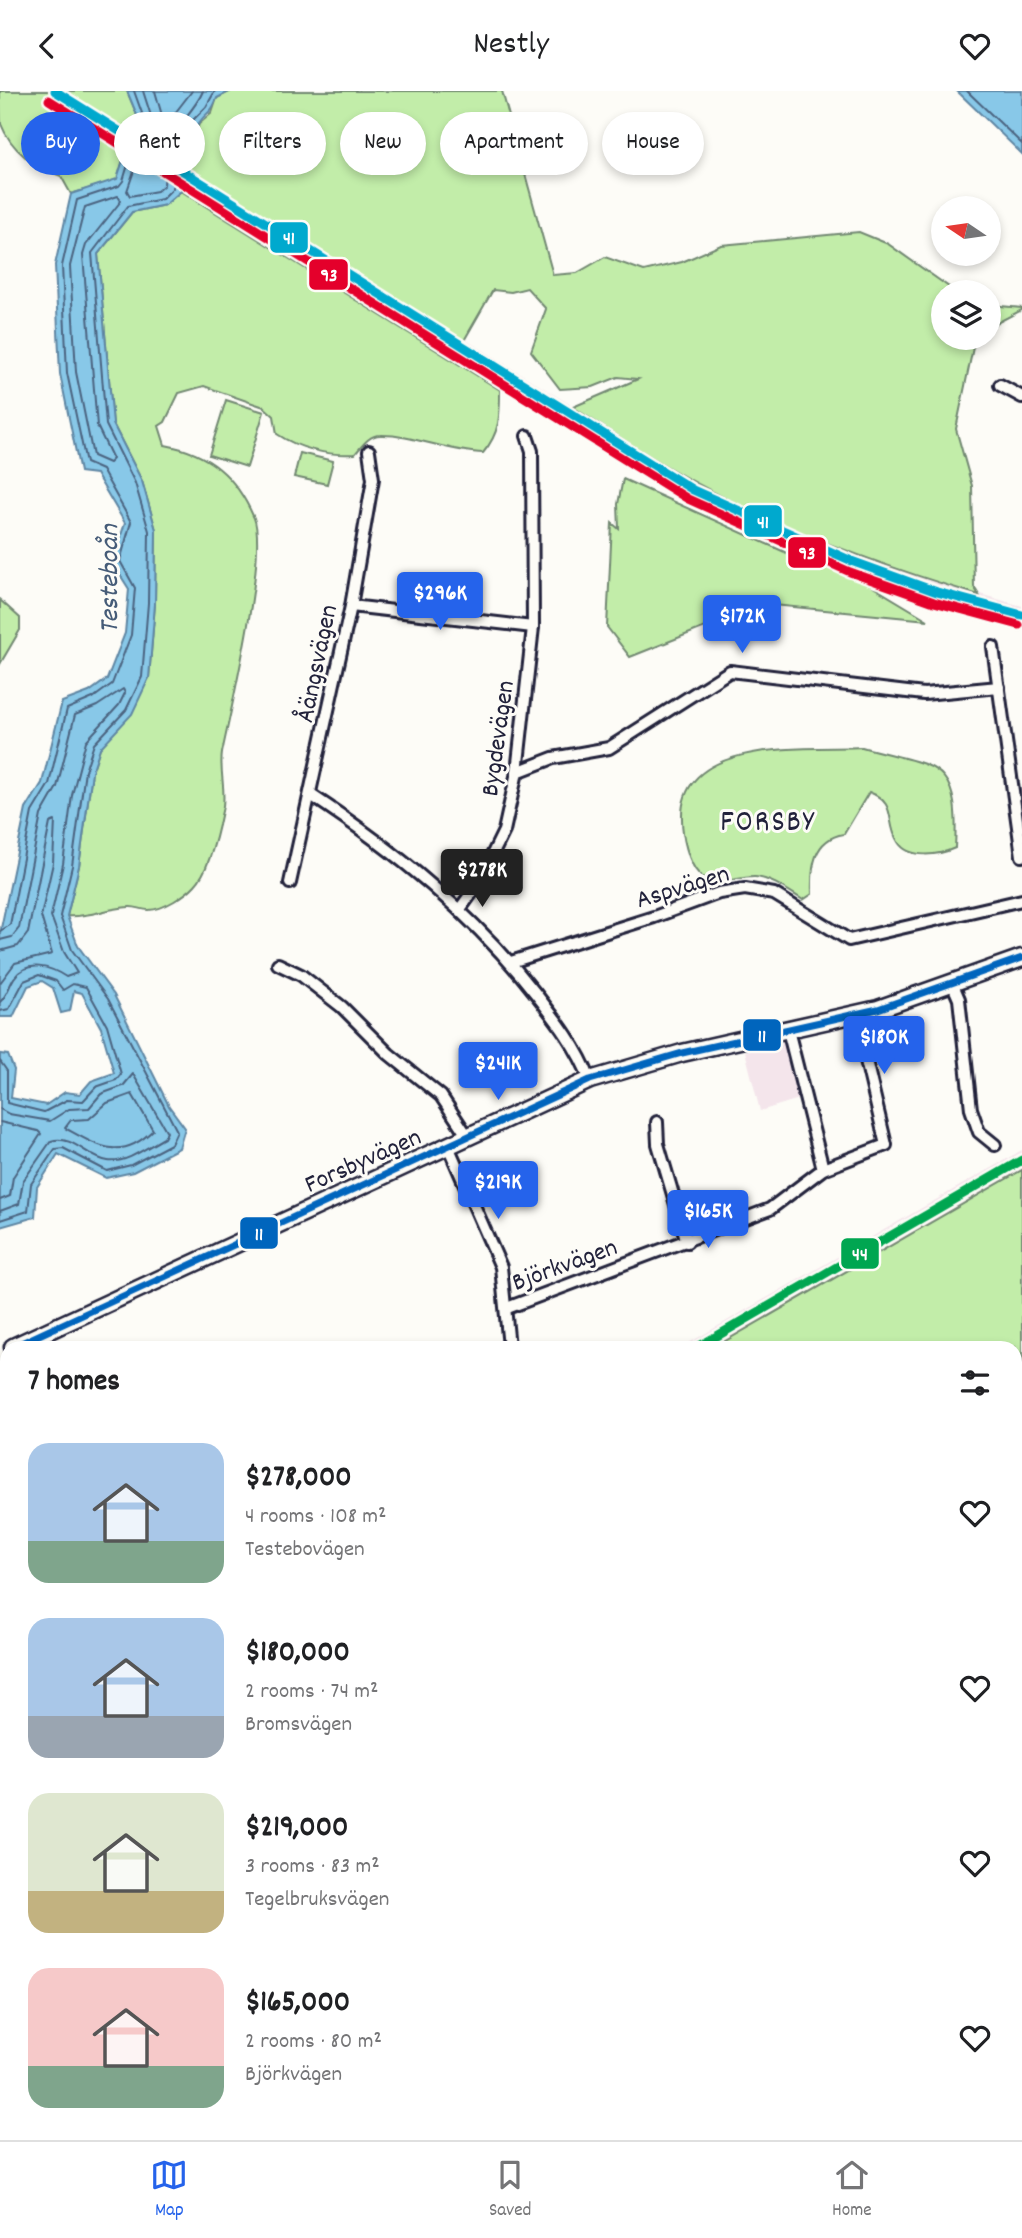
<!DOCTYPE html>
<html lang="en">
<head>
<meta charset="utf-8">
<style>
	:root { --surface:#fff; --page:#f6f6f6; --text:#202124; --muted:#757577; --line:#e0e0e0; --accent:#2563eb }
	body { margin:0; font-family:Dekko,sans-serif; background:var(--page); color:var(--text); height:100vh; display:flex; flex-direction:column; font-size:26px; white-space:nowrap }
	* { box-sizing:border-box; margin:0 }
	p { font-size:23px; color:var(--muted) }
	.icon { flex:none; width:38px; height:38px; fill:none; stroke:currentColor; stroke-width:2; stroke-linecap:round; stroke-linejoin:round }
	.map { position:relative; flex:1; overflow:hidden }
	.drawer { position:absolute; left:0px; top:1250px; width:1022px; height:800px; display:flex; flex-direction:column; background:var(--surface); border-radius:21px 21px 0 0; box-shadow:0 4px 10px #0003 }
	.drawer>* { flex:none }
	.banner { position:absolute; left:21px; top:21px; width:980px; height:63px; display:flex; gap:14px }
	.needle { width:46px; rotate:283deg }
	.tools { position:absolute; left:931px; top:105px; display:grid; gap:14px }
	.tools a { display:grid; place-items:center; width:70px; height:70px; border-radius:50%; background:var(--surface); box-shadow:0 4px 10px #0003; font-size:35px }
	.price { position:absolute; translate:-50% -60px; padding:0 16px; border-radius:7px; background:var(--accent); color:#fff; font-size:23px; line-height:46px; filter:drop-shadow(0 2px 4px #0008) }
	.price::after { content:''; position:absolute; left:50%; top:42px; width:21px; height:16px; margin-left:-10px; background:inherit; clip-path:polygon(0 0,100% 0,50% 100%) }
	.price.selected { background:#222; color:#fff }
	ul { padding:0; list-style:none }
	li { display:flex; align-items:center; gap:21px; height:175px; padding:0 28px }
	li span { display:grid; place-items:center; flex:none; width:196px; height:140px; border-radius:21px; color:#555 }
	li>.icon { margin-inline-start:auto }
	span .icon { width:84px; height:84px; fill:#fffc; stroke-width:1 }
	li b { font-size:30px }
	h2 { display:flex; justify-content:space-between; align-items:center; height:84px; padding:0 28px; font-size:30px }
	.tag { padding:0 24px; border-radius:32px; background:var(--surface); box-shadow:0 4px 10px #0003; font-size:24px; line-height:63px }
	.tag.selected { background:var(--accent); color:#fff }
	header { display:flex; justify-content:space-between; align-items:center; height:91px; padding:0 28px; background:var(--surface); font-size:32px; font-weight:600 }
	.dock { display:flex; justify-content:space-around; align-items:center; height:98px; border-top:2px solid var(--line); background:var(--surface); font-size:19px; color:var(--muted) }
	.dock a { display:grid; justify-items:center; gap:4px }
	.dock .selected { color:var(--accent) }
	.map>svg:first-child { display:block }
	.built { fill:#f4e5eb }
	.green { fill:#c2eda9; stroke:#728872; stroke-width:2 }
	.water { fill:#88c8e8; stroke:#5f86a3; stroke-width:2 }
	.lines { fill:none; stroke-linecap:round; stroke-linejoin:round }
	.shore { stroke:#4b6480; stroke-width:2 }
	.street-casing { stroke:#22223b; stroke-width:16 }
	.secondary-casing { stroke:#22223b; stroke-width:21 }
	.street { stroke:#fdfcf7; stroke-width:10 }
	.secondary { stroke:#fdfcf7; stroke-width:16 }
	.bus-1-casing { stroke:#fdfcf7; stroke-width:12 }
	.bus-1 { stroke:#0065bd; stroke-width:7 }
	.rail-1-casing { stroke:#fdfcf7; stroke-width:14 }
	.rail-2-casing { stroke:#fdfcf7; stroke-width:14 }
	.rail-3-casing { stroke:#fdfcf7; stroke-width:14 }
	.rail-1 { stroke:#00a9ce; stroke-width:9 }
	.rail-2 { stroke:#e4002b; stroke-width:9 }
	.rail-3 { stroke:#00a651; stroke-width:9 }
	.labels { text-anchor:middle; stroke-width:6; stroke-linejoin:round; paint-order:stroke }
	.street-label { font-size:26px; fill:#22223b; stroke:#fdfcf7 }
	.water-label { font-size:28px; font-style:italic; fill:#465c78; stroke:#fdfcf7 }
	.quarter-label { font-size:30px; letter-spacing:2px; fill:#22223b; stroke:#fdfcf7 }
	.line-badge { stroke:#fdfcf7; stroke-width:2.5 }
	.badge-label { font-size:19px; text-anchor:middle; font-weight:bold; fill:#fff }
</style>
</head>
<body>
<header><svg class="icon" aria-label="back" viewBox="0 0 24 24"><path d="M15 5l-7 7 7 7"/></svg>Nestly<svg class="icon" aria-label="heart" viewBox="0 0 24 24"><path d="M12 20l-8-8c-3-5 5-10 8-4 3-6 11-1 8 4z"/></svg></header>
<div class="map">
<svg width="1022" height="2049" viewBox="0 0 1022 2049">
	<rect width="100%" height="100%" fill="#fdfcf7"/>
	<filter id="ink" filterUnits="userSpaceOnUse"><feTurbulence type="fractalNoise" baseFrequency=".0143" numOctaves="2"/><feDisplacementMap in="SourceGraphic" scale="14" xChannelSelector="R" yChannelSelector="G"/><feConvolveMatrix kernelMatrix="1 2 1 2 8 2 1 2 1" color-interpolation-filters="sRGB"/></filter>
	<g filter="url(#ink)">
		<!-- built -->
		<g class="built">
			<path d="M 127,38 L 697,392 L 846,460 L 923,487 L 1022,515 L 1022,532 L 876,489 L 798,458 L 689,407 L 118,52 Z"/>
			<path d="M 787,950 L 797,983 L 799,1008 L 760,1020 L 745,960 Z"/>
			<path d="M 1022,1059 L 1022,1079 L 909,1144 L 715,1256 L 682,1256 Z"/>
		</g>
		<!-- green -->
		<g class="green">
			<path d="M 0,0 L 127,0 L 137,24 L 117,89 L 71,103 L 61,85 C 35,77 11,59 1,33 C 0,24 0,10 0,0 Z"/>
			<path d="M 231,0 L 502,0 L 553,184 L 577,182 L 605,166 L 644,180 L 682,171 L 721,154 L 859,141 L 888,153 L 956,201 L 943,201 L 943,247 L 975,247 L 956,338 L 972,395 L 974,496 L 979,504 C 882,475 786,440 696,392 C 654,369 613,342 573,316 L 638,288 L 618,286 L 593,296 L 560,298 L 531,260 L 546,218 L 527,197 L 511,201 L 493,199 L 462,253 L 302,149 L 190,83 L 185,72 L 199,33 L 212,22 L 217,7 Z"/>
			<path d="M 181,100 L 500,299 C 500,325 500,342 483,362 C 449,361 411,343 380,344 C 369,344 362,355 355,363 C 329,365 299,358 277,343 L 274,325 L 264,316 L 204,295 L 179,302 L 165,331 L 159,335 L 165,354 C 209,362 236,385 254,427 C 268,462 231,618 222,662 C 219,681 227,702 222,720 C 218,740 209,780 195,794 C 186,804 163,819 149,819 C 142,819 135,815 129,816 C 107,817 88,827 67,825 L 79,775 L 92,681 L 100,657 L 149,587 L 155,513 L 156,439 L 142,390 L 113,333 L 98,163 L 132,121 L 165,114 Z"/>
			<path d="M 989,214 L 1022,217 L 1022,219 L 989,236 Z"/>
			<path d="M 226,309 L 264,321 L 247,376 L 209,364 Z"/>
			<path d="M 300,362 L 333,370 L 327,393 L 294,386 Z"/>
			<path d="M 623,388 L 789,463 L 863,490 L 928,529 L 763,513 L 630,566 L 607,536 L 612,432 L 619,438 L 618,413 Z"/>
			<path d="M 0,509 L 20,527 L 20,539 L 0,573 Z"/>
			<path d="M 862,656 C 936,677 960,667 955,757 C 940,764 909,769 898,751 C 885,731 898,712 869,701 L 844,743 C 813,748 811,777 812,803 L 803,809 C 790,801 771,787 755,786 C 739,785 713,798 699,783 C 688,772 682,744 682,728 C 679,646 808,659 862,656 Z"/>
			<path d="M 1022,1079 L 1022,2049 L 608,2049 L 606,2042 L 1015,2042 L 1015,1256 L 715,1256 Z"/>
		</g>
		<!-- water -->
		<g class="water">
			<path d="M 127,0 L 231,0 L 217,7 C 210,25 208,19 199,32 C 182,57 180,71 181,100 L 165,114 L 132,121 L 98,163 L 113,333 L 142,390 L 156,439 L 155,513 L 149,587 L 132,623 L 100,657 L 92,681 L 79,775 L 67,825 L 78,855 L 114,904 L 169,1015 L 185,1037 L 179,1057 L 133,1081 L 106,1087 L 58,1063 L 37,1096 L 35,1126 L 0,1136 L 0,963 L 8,964 L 14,979 L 11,1007 L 46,1014 L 65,1001 L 80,1003 L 91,990 L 114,982 L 101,937 L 82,902 L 74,900 L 70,920 L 61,922 L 53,897 L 42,890 L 28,895 L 13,926 L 0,926 L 0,842 L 26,718 L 42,692 L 62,611 L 89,601 L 107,588 L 125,542 L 129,498 L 112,471 L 125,432 L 96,383 L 80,381 L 60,283 L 55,174 L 71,103 L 117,88 L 137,24 Z"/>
			<path d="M 957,0 L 1022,0 L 1022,63 L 958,1 Z"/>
			<path d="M 354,2042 L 407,2042 L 408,2043 L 389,2049 L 358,2049 Z"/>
		</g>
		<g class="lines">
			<!-- shore -->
			<g class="shore">
				<path d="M 143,0 L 152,28 L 127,100 L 130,105 L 157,100 L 164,94 C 165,85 163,75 164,66 C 168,40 194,22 203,0"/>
				<path d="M 155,0 L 165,35 L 192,0"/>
				<path d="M 967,0 L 1022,53"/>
				<path d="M 118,105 L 121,110 L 86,154 L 83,164 L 97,335 L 113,368 L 109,372 L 93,365 L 76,281 L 70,175 L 85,116 Z"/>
				<path d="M 0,840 L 10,834 L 32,721 L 49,693 L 67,618 L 93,607 L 112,593 L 131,544 L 135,497 L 120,470 L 131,431 L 102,379 L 86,372 L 67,282 L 62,175 L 77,109 L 119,95 L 123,90 L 143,25 L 134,0"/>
				<path d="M 0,849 L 12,846 L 19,837 L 41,724 L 57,696 L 75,624 L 97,615 L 123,598 L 125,602 L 119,614 L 86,650 L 72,704 L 63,773 L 51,825 L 64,861 L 77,882 L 66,886 C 51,876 27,868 14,887 C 9,895 7,905 0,911"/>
				<path d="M 0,860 L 18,855 L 28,842 L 50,732 L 55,730 L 53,772 L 41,825 L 52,863 L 15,872 L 0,892"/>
				<path d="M 0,920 L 9,918 L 24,890 L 39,884 L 56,890 L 63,899 L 73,893 L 86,896 L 107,934 L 121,983 L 116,989 L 96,996 L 83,1010 L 67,1009 L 44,1021 L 7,1012 L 7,980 L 0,970"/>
				<path d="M 132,1003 L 153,1039 C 121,1071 98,1055 65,1037 L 71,1029 L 89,1028 L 107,1012 Z"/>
				<path d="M 0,1018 L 9,1023 L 50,1030 L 69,1018 L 89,1017 L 101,1003 L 123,995 L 133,983 L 167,1041 L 164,1047 C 149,1055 126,1073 108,1070 C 88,1068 73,1043 51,1050 L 23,1090 L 19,1113 L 0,1120"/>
				<path d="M 0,1031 L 38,1040 L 41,1043 L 13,1086 L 10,1105 L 0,1109"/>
				<path d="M 0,1129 L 28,1120 L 31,1093 L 55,1058 L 63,1057 L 107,1080 L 131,1074 L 171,1053 L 177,1040 L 108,908 L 72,859 L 60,825 L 72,775 L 85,680 L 94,653 L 126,619 L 142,586 L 148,512 L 149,440 L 135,392 L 106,334 L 92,162 L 128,115 L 162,108 L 173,97 L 173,65 L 193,29 L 206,16 L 215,0"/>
			</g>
			<defs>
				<g id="street">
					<path d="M 1000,294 L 1022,306"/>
					<path d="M 351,515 L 533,536"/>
					<path d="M 993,556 L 1022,765"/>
					<path d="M 517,681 L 553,667 L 609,657 L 730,580 L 924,603 L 999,596"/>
					<path d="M 311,704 C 396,760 473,823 536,903 C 557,930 578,957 590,989"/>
					<path d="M 290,792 L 351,515 L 373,388 L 369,360"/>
					<path d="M 460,818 L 478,793 L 504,740 L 517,681 L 533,536 L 532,360 L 527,345"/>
					<path d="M 511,871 L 654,826 L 719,802 L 745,798 L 774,803 L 849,849 L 1022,809"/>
					<path d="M 278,873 L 301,884 L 342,916 L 389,963 L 441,1005 L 468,1046"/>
					<path d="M 953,894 L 959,908 L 971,1018 L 979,1041 L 995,1054"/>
					<path d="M 788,939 L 823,1078"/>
					<path d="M 657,1031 L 658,1053 L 687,1151"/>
					<path d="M 448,1055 L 501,1176 L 509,1256"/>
					<path d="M 507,1217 L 770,1118 L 823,1078 L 886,1054 L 855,923"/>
					<path d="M 0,1388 L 7,1390"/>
					<path d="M 0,1748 L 7,1742"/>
				</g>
				<path id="secondary" d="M 13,1256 L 590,989 L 682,962 L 878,918 L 1022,867"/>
			</defs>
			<!-- street casing -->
			<use href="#street" class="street-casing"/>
			<!-- secondary casing -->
			<use href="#secondary" class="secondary-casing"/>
			<!-- street -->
			<use href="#street" class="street"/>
			<!-- secondary -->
			<use href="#secondary" class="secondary"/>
			<defs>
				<path id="bus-1" d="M 13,1256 L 590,989 L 682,962 L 878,918 L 1022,867"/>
			</defs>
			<!-- bus-1 casing -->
			<use href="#bus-1" class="bus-1-casing"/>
			<!-- bus-1 -->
			<use href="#bus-1" class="bus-1"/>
			<defs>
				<path id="rail-1" d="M 55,0 L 693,399 L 854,471 L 937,501 L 1022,524"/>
				<path id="rail-2" d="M 49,9 L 688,408 L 850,481 L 934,511 L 1019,534"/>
				<path id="rail-3" d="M 698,1256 L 1022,1069"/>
			</defs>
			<!-- rail-1 casing -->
			<use href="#rail-1" class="rail-1-casing"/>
			<!-- rail-2 casing -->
			<use href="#rail-2" class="rail-2-casing"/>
			<!-- rail-3 casing -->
			<use href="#rail-3" class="rail-3-casing"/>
			<!-- rail-1 -->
			<use href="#rail-1" class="rail-1"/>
			<!-- rail-2 -->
			<use href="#rail-2" class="rail-2"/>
			<!-- rail-3 -->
			<use href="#rail-3" class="rail-3"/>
		</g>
	</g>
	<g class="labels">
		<!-- street labels -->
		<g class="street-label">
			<text transform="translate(315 572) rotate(-78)" y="9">Åängsvägen</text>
			<text transform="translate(496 647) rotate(-82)" y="9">Bygdevägen</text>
			<text transform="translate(682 794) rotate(-17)" y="9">Aspvägen</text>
			<text transform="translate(362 1068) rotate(-24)" y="9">Forsbyvägen</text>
			<text transform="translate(564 1172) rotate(-20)" y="9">Björkvägen</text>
		</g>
		<!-- water labels -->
		<g class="water-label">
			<text transform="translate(107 488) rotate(-90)" y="10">Testeboån</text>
		</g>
		<!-- quarter labels -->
		<g class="quarter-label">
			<text x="768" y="739">FORSBY</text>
		</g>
	</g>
	<g class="line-badge">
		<rect x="269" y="130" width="40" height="33" rx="7" fill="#00a9ce"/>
		<rect x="308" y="167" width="41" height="33" rx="7" fill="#e4002b"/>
		<rect x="743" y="413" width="40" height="34" rx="7" fill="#00a9ce"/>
		<rect x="787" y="445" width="40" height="33" rx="7" fill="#e4002b"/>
		<rect x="742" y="927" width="40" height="34" rx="7" fill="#0065bd"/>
		<rect x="239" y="1125" width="40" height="34" rx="7" fill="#0065bd"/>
		<rect x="840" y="1146" width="40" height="33" rx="7" fill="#00a651"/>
	</g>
	<g class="badge-label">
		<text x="289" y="153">41</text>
		<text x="329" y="190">93</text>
		<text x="763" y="437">41</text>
		<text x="807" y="468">93</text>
		<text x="762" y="951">11</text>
		<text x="259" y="1149">11</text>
		<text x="860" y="1169">44</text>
	</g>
</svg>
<div class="tools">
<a><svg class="needle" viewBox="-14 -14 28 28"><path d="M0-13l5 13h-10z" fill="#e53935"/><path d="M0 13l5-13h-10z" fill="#757577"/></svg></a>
<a><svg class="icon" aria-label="layers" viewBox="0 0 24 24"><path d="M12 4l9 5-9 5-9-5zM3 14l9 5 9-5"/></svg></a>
</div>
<b class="price" style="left:440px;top:541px">$296K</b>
<b class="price" style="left:742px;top:564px">$172K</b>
<b class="price selected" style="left:482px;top:818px">$278K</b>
<b class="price" style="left:884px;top:985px">$180K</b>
<b class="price" style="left:498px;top:1011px">$241K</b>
<b class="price" style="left:498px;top:1130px">$219K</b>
<b class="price" style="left:708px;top:1159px">$165K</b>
<div class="banner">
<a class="tag selected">Buy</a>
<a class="tag">Rent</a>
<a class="tag">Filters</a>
<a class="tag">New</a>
<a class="tag">Apartment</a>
<a class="tag">House</a>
</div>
<section class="drawer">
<h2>7 homes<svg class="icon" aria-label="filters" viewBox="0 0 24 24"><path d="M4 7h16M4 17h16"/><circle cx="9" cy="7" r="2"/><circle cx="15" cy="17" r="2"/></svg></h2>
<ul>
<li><span style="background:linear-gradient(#a9c7e8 70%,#7fa58c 0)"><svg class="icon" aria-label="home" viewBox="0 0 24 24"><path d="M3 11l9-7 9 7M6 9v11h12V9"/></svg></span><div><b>$278,000</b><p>4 rooms · 108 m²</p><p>Testebovägen</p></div><svg class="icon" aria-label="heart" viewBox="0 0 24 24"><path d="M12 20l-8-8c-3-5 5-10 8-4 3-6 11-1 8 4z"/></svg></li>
<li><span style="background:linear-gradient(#a9c7e8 70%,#9aa5b1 0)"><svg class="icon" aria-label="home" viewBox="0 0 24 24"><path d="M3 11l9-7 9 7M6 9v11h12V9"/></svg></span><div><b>$180,000</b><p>2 rooms · 74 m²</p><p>Bromsvägen</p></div><svg class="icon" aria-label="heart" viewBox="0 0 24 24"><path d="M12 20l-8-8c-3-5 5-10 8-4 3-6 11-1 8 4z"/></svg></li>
<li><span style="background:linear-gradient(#dfe7d0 70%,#c2b280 0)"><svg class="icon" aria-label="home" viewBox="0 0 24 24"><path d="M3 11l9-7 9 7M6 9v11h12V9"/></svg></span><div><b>$219,000</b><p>3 rooms · 83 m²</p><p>Tegelbruksvägen</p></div><svg class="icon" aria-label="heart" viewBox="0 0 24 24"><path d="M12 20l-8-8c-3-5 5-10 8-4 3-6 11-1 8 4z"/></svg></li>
<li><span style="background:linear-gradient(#f6c9c9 70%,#7fa58c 0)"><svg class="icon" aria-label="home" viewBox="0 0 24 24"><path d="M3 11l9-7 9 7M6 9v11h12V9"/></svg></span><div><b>$165,000</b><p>2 rooms · 80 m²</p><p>Björkvägen</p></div><svg class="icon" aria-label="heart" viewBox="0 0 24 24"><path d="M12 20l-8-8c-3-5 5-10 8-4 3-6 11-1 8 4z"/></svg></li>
</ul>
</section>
</div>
<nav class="dock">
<a class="selected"><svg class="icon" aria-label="map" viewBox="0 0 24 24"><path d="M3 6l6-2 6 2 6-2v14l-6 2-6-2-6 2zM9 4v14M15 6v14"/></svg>Map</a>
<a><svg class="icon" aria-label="saved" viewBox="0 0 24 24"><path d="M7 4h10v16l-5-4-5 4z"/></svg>Saved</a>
<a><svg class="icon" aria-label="home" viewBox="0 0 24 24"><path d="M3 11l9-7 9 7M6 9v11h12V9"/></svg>Home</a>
</nav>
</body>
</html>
